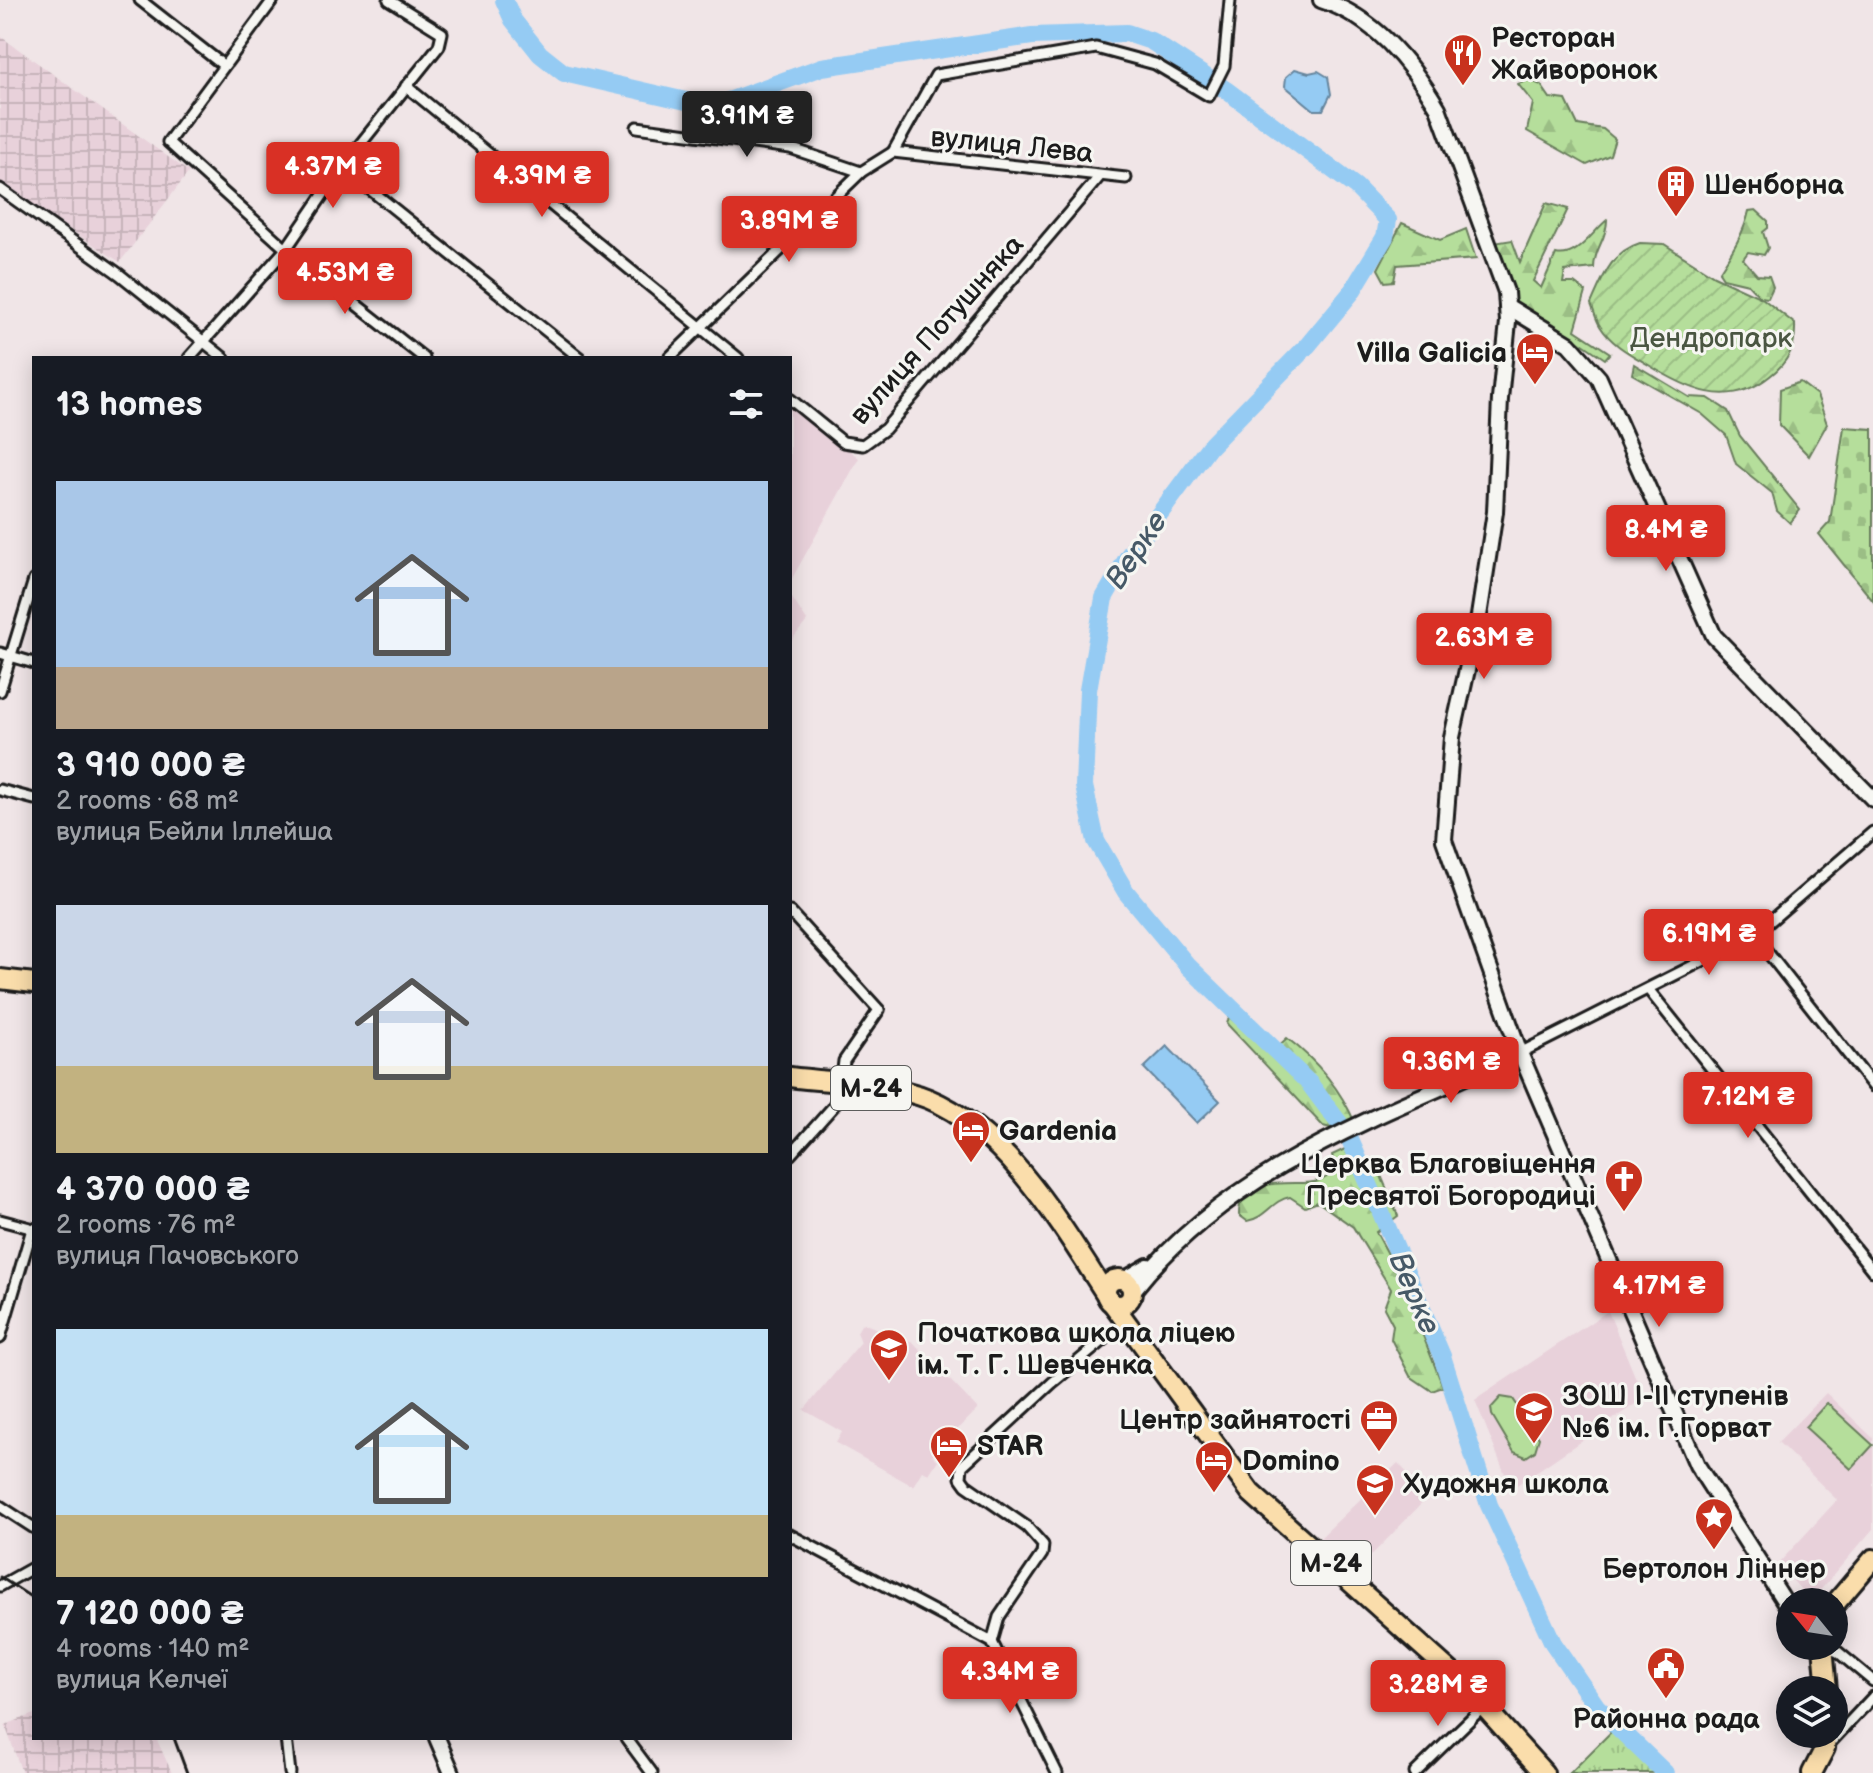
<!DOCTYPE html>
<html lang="en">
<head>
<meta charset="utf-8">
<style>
	:root { --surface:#171b24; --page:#20242c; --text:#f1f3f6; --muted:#9ea1a6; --accent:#d93025 }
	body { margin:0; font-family:"Balsamiq Sans",sans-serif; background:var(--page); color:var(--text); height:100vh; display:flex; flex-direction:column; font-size:30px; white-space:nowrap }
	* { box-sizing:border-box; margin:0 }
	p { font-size:26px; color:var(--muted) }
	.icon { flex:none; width:44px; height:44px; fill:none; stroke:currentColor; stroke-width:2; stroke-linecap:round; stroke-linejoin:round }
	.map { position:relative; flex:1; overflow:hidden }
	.panel { position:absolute; left:32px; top:356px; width:760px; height:1384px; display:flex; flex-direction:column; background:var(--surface); border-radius:0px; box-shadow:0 4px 20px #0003 }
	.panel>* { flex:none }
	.needle { width:52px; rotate:300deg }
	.tools { position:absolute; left:1776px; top:1588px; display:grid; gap:16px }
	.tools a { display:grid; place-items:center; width:72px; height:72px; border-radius:50%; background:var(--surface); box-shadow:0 4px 20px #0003; font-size:40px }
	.price { position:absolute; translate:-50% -68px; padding:0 18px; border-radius:8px; background:var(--accent); color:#fff; font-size:26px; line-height:52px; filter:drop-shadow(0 2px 4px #0008) }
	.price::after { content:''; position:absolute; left:50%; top:48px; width:24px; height:18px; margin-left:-12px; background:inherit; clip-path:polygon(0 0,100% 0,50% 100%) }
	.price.current { background:#222; color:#fff }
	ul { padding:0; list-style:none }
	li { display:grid; align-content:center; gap:16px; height:424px; padding:0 24px }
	li span { display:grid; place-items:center; height:248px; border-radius:0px; color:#555 }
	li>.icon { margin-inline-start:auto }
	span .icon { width:144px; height:144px; fill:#fffc; stroke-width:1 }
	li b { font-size:34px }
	h2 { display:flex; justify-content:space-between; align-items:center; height:96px; padding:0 24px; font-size:34px }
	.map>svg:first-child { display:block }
	.built { fill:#e8d1da }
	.industrial { fill:url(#industrial-grid) }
	.grass { fill:#b5de9b; stroke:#687d5c; stroke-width:2 }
	.forest { fill:url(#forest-firs); stroke:#687d5c; stroke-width:2 }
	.cemetery { fill:url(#cemetery-stones); stroke:#687d5c; stroke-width:2 }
	.park { fill:url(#park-tufts); stroke:#687d5c; stroke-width:2 }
	.garden { fill:url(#garden-furrows); stroke:#687d5c; stroke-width:2 }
	.water { fill:#95cbf3; stroke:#65859d; stroke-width:2 }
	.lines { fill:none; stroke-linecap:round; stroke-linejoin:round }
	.river { stroke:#95cbf3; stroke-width:18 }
	.street-casing { stroke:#1c1c1c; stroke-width:15 }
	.secondary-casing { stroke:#1c1c1c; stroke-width:20 }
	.highway-casing { stroke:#1c1c1c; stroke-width:24 }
	.street { stroke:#f6f6f2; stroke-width:9 }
	.secondary { stroke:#f6f6f2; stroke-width:14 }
	.highway { stroke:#faddab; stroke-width:18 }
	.rail { stroke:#1c1c1c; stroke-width:3 }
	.labels { text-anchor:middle; stroke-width:6; stroke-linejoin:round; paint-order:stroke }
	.shield { fill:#f6f6f2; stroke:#5d5d5c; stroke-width:2 }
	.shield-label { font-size:26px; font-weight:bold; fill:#1c1c1c }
	.poi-label { font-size:28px; font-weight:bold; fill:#1c1c1c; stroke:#f6f6f2; text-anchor:start }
	.street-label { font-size:28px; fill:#1c1c1c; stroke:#f6f6f2 }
	.park-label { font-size:28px; fill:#4a5642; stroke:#f6f6f2 }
	.water-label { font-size:30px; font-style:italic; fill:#465967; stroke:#f6f6f2 }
</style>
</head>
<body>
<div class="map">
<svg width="1873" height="1773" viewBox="0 0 1873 1773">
	<defs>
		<pattern id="industrial-grid" width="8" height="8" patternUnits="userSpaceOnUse" patternTransform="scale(2)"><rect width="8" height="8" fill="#e8d1da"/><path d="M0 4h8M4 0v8" fill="none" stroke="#c6b3ba"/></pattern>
		<pattern id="forest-firs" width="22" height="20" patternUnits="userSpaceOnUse" patternTransform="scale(2)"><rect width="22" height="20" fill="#b5de9b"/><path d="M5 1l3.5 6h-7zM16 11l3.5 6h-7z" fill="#9bbe85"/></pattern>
		<pattern id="cemetery-stones" width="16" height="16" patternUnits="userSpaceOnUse" patternTransform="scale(2)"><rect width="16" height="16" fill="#b5de9b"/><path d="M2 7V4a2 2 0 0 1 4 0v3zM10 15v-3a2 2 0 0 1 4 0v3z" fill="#9bbe85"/></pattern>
		<pattern id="park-tufts" width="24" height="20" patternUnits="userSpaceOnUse" patternTransform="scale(2)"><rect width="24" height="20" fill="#b5de9b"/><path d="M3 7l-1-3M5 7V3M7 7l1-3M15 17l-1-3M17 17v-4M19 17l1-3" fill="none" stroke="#9bbe85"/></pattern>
		<pattern id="garden-furrows" width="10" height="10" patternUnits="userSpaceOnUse" patternTransform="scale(2)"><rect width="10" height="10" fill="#b5de9b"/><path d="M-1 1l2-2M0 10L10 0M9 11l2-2" fill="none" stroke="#9bbe85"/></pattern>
	</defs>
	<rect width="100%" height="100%" fill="#f0e5e7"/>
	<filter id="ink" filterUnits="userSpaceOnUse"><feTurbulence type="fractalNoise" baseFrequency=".0125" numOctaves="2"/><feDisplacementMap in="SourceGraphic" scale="16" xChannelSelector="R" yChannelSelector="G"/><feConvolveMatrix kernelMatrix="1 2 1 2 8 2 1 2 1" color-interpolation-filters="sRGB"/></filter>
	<g filter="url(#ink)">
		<!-- built -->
		<g class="built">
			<path d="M 790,404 L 859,458 L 790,582 Z"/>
			<path d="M 790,595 L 807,621 L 790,642 Z"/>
			<path d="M 1608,1311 L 1644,1398 L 1511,1489 L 1475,1400 Z"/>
			<path d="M 862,1323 L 913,1342 L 978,1409 L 932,1455 L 938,1460 L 929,1474 L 922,1471 L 913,1486 L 836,1443 L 842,1432 L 804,1410 L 861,1342 L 857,1332 Z"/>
			<path d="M 1826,1393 L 1873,1438 L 1873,1529 L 1811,1601 L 1778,1564 L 1837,1500 L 1778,1442 Z"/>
			<path d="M 1398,1463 L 1429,1496 L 1358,1569 L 1320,1538 Z"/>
		</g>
		<!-- industrial -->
		<g class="industrial">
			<path d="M 0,36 L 189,172 L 120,262 L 0,184 Z"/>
			<path d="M 34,1714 L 34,1738 L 156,1738 L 172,1773 L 22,1773 L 5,1725 Z"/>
		</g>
		<!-- grass -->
		<g class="grass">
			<path d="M 1501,1397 L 1513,1399 L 1539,1438 L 1535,1451 L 1526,1457 L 1514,1452 L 1492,1415 L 1491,1408 Z"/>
			<path d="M 1827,1403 L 1873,1445 L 1851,1469 L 1805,1427 Z"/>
		</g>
		<!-- forest -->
		<g class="forest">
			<path d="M 1529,80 L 1541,85 L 1550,98 L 1566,100 L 1578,125 L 1603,129 L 1615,139 L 1610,155 L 1587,165 L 1527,131 L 1533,103 L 1518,84 Z"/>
			<path d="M 1546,203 L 1568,209 L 1533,281 L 1541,288 L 1556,254 C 1577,259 1592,232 1607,220 C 1607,240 1594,248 1594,268 L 1565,271 L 1563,283 L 1574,283 L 1586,292 L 1575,330 L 1610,353 L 1605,359 L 1551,322 L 1516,305 L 1511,298 L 1494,243 L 1512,240 L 1520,262 Z"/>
			<path d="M 1756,210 L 1768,221 L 1768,228 L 1763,232 L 1768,248 L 1764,255 L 1748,252 L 1743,259 L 1757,275 L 1769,276 L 1773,287 L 1768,298 L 1760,297 L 1748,284 L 1723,278 L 1719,272 C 1732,252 1744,233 1749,211 Z"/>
			<path d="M 1402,223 L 1440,240 L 1466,229 L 1476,259 L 1397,265 L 1394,281 L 1385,282 L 1378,269 Z"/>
			<path d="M 1634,364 L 1689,397 L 1708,398 L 1728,411 L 1740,436 L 1800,510 L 1790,523 L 1777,511 L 1772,493 L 1736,464 L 1726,435 L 1702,414 L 1632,374 Z"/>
			<path d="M 1800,382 L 1817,395 L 1827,424 L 1809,456 L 1779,425 L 1780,389 Z"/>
			<path d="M 1229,1017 L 1272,1052 L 1287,1038 C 1317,1061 1340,1088 1355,1123 L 1338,1130 L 1323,1126 L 1227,1024 Z"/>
			<path d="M 1345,1149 L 1356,1158 L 1374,1159 L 1398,1216 L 1376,1232 L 1399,1274 L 1443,1387 L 1432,1391 L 1410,1376 L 1391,1339 L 1393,1325 L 1384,1308 L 1391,1289 L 1353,1227 L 1318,1202 L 1305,1207 L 1290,1197 C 1272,1200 1266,1218 1247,1221 L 1239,1215 C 1238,1171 1298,1188 1319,1181 C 1325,1179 1331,1174 1336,1170 L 1332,1155 Z"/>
		</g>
		<!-- cemetery -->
		<path class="cemetery" d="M 1844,427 L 1873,429 L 1873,601 L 1819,534 L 1830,522 Z"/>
		<!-- park -->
		<path class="park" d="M 1613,1730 L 1618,1736 L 1659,1773 L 1570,1773 Z"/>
		<!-- garden -->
		<path class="garden" d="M 1640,243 L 1664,244 L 1714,276 L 1762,298 L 1795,324 C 1796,347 1788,362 1770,376 C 1728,410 1687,389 1647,364 C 1630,354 1611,344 1600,326 C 1596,320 1594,311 1591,304 C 1603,277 1611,252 1640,243 Z"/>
		<!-- water -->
		<g class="water">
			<path d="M 1295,69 L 1309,73 L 1318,71 L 1328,77 L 1331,94 L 1323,110 L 1314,110 L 1285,86 L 1286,77 Z"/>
			<path d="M 1167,1046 L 1220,1101 L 1197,1123 L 1144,1068 Z"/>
		</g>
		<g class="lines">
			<!-- river -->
			<path class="river" d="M 504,0 L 513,20 L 540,54 L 564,73 L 699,104 L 726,102 L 822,67 L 1032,36 L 1127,33 L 1151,41 L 1226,90 L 1356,187 L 1388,220 L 1385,237 L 1351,293 L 1308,345 L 1209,447 L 1129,555 L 1104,598 L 1088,690 L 1084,786 L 1096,841 L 1126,892 L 1187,965 L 1309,1083 L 1348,1135 L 1442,1356 L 1489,1505 L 1553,1643 L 1597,1707 L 1665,1773"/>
			<defs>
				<g id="street">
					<path d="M 140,0 L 223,65"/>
					<path d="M 273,0 L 168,142 L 286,249 L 424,358"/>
					<path d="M 406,86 L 738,358"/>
					<path d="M 637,127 L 790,148 L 861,172"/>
					<path d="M 342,167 L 580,358"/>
					<path d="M 1126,178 L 893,152 L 936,75 L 1096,48 L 1155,64 L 1209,96 L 1224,66 L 1230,0"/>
					<path d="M 0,189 L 119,274 L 224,358"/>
					<path d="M 189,358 L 286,249 L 342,167 L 439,46 L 442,33 L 389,0"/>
					<path d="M 669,358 L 861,172 L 893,152"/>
					<path d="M 790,399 L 843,442 L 863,445 L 885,429 L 1100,176"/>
					<path d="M 0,653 L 34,663"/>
					<path d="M 0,691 L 34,580"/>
					<path d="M 0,790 L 34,799"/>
					<path d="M 790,912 L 879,1010 L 844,1061 L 840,1095 L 832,1108 L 790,1155"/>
					<path d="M 1754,935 L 1873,1086"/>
					<path d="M 1648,989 L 1873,1271"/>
					<path d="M 1520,1053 L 1754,935 L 1873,832"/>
					<path d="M 0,1220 L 34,1229"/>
					<path d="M 0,1338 L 32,1229"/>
					<path d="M 0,1506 L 34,1528"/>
					<path d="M 790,1535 L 992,1642 L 1057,1773"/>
					<path d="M 0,1586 L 34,1567"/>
					<path d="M 992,1642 L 999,1617 L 1042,1554 L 1043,1545 L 1027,1527 L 966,1485 L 961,1478 L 962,1466 L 1052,1383 L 1128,1320"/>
					<path d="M 1823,1646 L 1838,1652 L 1873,1681"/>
					<path d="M 286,1738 L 290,1773"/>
					<path d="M 626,1738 L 652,1773"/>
					<path d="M 1826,1747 L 1873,1697"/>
					<path d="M 1415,1773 L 1484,1706"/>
				</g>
				<g id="secondary">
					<path d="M 1321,0 C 1374,17 1410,61 1438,108 L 1506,292 L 1508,322 L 1500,399 L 1495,512 L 1479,616 L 1452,737 L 1444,840 L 1520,1053 L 1697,1465 L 1790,1610"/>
					<path d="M 1507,306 L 1569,344 L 1599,378 L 1714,636 L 1873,799"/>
					<path d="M 1124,1280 L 1148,1266"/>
					<path d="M 1132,1292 C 1230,1167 1380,1116 1520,1053"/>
					<path d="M 437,1738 L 452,1773"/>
				</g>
				<g id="highway">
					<path d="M 0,979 L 34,983"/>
					<path d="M 790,1077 C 834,1083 887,1082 929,1099 C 1007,1131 1063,1228 1107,1296"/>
					<circle cx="1119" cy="1292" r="13"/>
					<path d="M 1110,1300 L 1251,1493 L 1461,1681 L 1544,1773"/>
					<path d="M 1834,1605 L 1873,1559"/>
					<path d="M 1823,1646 L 1827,1690"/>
					<path d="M 1812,1773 L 1825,1748 L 1826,1734"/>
				</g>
			</defs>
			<!-- street casing -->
			<use href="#street" class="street-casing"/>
			<!-- secondary casing -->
			<use href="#secondary" class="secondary-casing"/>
			<!-- highway casing -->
			<use href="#highway" class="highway-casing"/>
			<!-- street -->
			<use href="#street" class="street"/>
			<!-- secondary -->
			<use href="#secondary" class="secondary"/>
			<!-- highway -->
			<use href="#highway" class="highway"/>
			<!-- rail -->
			<g class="rail">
				<path d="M 0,1577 L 34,1599"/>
				<path d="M 174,1738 L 187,1773"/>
			</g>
		</g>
	</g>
	<!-- icons -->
	<defs>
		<symbol id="restaurant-pin" viewBox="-11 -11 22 30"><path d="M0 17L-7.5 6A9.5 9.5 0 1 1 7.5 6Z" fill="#c8321e" stroke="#f6f6f2"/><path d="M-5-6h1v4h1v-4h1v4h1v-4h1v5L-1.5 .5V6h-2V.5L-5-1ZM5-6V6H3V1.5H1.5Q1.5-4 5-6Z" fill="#fff"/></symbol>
		<symbol id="building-pin" viewBox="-11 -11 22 30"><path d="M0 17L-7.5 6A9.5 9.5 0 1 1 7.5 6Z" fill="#c8321e" stroke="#f6f6f2"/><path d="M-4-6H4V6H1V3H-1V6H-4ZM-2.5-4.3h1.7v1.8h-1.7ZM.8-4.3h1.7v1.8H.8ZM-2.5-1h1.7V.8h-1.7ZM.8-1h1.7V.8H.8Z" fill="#fff"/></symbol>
		<symbol id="hotel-pin" viewBox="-11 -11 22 30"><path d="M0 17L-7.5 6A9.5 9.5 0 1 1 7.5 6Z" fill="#c8321e" stroke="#f6f6f2"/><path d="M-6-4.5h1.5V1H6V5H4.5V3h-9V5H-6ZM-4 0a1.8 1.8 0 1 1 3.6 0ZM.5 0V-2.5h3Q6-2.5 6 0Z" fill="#fff"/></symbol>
		<symbol id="church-pin" viewBox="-11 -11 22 30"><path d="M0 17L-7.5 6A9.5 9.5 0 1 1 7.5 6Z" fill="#c8321e" stroke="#f6f6f2"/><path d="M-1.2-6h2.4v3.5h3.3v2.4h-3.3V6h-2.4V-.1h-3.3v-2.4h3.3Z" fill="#fff"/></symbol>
		<symbol id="school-pin" viewBox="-11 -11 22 30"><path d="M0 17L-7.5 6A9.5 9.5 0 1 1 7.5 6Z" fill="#c8321e" stroke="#f6f6f2"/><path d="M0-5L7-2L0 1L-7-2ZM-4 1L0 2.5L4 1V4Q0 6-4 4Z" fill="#fff"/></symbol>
		<symbol id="office-pin" viewBox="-11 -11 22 30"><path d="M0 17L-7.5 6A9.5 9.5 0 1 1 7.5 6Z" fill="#c8321e" stroke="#f6f6f2"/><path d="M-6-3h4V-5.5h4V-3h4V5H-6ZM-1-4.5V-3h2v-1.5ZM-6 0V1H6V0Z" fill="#fff"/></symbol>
		<symbol id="sight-pin" viewBox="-11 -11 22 30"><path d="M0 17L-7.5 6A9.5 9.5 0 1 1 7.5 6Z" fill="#c8321e" stroke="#f6f6f2"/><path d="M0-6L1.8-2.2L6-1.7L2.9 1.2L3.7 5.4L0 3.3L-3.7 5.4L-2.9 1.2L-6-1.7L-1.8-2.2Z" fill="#fff"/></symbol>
		<symbol id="civic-pin" viewBox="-11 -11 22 30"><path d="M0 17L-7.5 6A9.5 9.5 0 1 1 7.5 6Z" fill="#c8321e" stroke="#f6f6f2"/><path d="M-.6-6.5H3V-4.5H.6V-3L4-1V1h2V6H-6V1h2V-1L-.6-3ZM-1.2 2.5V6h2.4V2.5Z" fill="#fff"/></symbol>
	</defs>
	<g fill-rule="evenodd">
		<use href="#restaurant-pin" x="1441" y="31" width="44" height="60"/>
		<use href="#building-pin" x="1654" y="162" width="44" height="60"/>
		<use href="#hotel-pin" x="1513" y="330" width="44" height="60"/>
		<use href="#hotel-pin" x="949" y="1108" width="44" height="60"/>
		<use href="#church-pin" x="1602" y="1157" width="44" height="60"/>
		<use href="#school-pin" x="867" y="1326" width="44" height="60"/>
		<use href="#school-pin" x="1512" y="1389" width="44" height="60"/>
		<use href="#office-pin" x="1357" y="1397" width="44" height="60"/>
		<use href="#hotel-pin" x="927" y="1423" width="44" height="60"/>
		<use href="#hotel-pin" x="1192" y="1438" width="44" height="60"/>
		<use href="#school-pin" x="1353" y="1461" width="44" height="60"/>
		<use href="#sight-pin" x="1692" y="1495" width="44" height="60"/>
		<use href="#civic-pin" x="1644" y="1644" width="44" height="60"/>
	</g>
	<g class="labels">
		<!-- shield labels -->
		<g class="shield">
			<rect x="831" y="1066" width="80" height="44" rx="6"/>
			<rect x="1291" y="1541" width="80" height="44" rx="6"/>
		</g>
		<g class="shield-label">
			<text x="871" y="1097">М-24</text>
			<text x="1331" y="1572">М-24</text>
		</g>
		<!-- poi labels -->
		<g class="poi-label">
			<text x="1491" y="47">Ресторан<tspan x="1491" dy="32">Жайворонок</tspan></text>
			<text x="1704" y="194">Шенборна</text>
			<text x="1507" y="362" text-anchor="end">Villa Galicia</text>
			<text x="999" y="1140">Gardenia</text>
			<text x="1596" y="1173" text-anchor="end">Церква Благовіщення<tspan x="1596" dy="32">Пресвятої Богородиці</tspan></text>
			<text x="917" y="1342">Початкова школа ліцею<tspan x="917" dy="32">ім. Т. Г. Шевченка</tspan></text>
			<text x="1562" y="1405">ЗОШ І-ІІ ступенів<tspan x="1562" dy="32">№6 ім. Г.Горват</tspan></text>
			<text x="1351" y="1429" text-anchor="end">Центр зайнятості</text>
			<text x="977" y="1455">STAR</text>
			<text x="1242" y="1470">Domino</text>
			<text x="1403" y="1493">Художня школа</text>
			<text x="1714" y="1578" text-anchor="middle">Бертолон Ліннер</text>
			<text x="1666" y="1728" text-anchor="middle">Районна рада</text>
		</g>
		<!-- street labels -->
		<g class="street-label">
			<text transform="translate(1012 144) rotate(6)" y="10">вулиця Лева</text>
			<text transform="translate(936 329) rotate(-48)" y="10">вулиця Потушняка</text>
		</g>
		<!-- park labels -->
		<g class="park-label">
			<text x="1711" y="347">Дендропарк</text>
		</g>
		<!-- water labels -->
		<g class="water-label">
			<text transform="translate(1136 550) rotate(-56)" y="10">Верке</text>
			<text transform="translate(1415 1293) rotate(67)" y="10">Верке</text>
		</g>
	</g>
</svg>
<div class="tools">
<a><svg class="needle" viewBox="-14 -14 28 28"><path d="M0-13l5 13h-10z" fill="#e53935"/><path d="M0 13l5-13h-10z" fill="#9ea1a6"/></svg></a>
<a><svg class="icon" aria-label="layers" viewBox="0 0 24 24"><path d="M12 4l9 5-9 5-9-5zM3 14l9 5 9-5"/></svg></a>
</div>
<b class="price current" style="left:747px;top:159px">3.91M ₴</b>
<b class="price" style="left:333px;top:210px">4.37M ₴</b>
<b class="price" style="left:542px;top:219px">4.39M ₴</b>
<b class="price" style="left:789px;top:264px">3.89M ₴</b>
<b class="price" style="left:345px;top:316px">4.53M ₴</b>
<b class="price" style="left:1666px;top:573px">8.4M ₴</b>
<b class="price" style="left:1484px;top:681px">2.63M ₴</b>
<b class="price" style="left:1709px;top:977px">6.19M ₴</b>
<b class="price" style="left:1451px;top:1105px">9.36M ₴</b>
<b class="price" style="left:1748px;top:1140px">7.12M ₴</b>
<b class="price" style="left:1659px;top:1329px">4.17M ₴</b>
<b class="price" style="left:1010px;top:1715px">4.34M ₴</b>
<b class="price" style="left:1438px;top:1728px">3.28M ₴</b>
<section class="panel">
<h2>13 homes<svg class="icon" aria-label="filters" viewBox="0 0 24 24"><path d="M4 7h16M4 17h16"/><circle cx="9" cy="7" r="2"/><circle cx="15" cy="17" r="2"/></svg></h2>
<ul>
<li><span style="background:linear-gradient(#a9c7e8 75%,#b9a48a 0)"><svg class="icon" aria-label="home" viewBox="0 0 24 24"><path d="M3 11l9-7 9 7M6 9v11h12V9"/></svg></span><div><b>3 910 000 ₴</b><p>2 rooms · 68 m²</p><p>вулиця Бейли Іллейша</p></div></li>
<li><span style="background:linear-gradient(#c9d6e8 65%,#c2b280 0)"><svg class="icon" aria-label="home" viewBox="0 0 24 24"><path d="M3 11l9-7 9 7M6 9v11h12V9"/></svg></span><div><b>4 370 000 ₴</b><p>2 rooms · 76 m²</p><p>вулиця Пачовського</p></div></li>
<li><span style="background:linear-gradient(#bfe0f5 75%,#c2b280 0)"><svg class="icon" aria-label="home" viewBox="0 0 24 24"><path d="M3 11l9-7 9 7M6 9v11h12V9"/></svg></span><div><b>7 120 000 ₴</b><p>4 rooms · 140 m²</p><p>вулиця Келчеї</p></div></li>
</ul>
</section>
</div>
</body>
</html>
